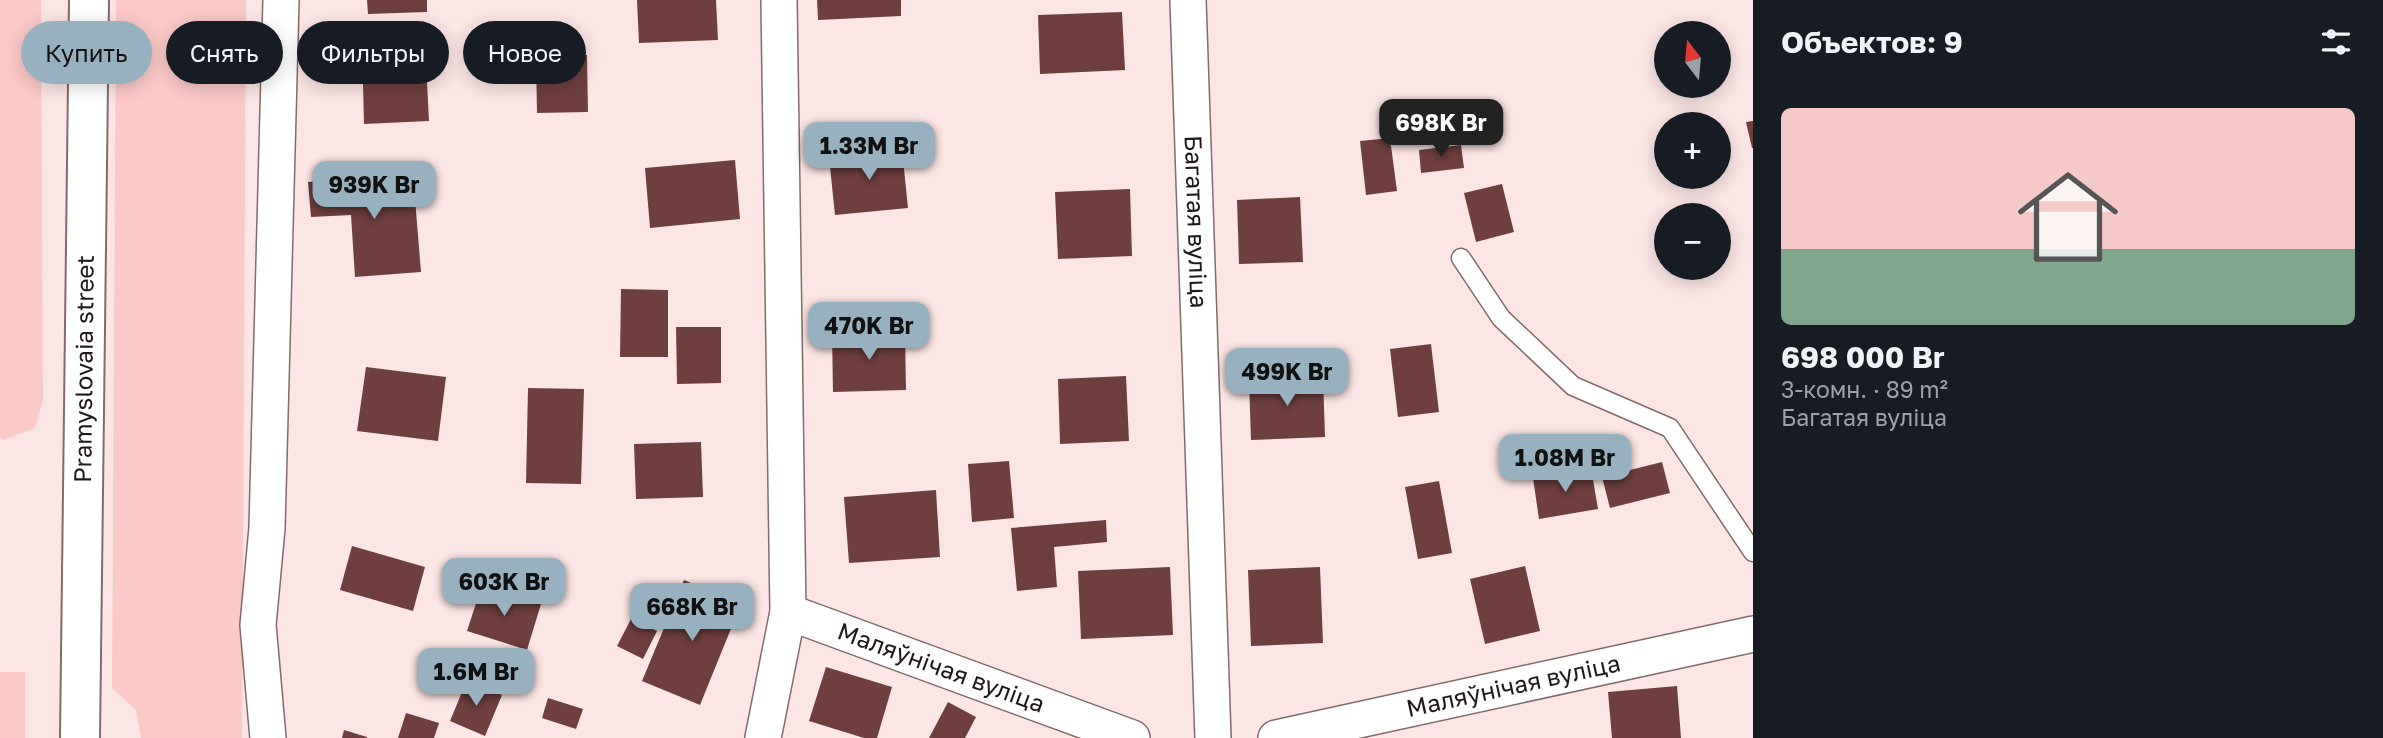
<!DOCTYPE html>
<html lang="ru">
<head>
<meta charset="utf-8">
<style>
	:root { --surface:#171b24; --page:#242831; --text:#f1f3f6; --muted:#9ea1a6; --accent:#98b1c0 }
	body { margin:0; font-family:"Golos Text",sans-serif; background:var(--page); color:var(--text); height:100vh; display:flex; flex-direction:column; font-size:26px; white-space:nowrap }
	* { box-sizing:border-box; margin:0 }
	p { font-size:23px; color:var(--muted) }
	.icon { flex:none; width:38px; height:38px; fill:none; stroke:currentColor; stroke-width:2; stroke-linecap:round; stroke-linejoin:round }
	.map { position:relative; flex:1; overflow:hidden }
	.panel { display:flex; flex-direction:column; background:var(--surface); width:630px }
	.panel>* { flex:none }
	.banner { position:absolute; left:21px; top:21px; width:665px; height:63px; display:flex; gap:14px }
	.needle { width:46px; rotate:344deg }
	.buttons { position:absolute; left:1654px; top:21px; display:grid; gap:14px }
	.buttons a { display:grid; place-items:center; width:77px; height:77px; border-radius:50%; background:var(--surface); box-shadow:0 4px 18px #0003; font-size:35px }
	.price { position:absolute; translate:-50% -60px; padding:0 16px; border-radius:14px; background:var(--accent); color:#111; font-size:23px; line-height:46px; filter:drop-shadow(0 2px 4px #0008) }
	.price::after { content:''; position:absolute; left:50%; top:42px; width:21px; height:16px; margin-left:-10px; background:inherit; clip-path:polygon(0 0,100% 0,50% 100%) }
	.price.on { background:#222; color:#fff }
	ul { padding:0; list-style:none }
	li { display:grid; align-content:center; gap:14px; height:371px; padding:0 28px }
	li span { display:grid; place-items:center; height:217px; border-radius:10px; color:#555 }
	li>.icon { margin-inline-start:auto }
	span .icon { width:126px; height:126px; fill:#fffc; stroke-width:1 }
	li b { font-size:30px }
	h2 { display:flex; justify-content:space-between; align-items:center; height:84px; padding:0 28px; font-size:30px }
	.chip { padding:0 24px; border-radius:32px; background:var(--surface); box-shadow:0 4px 18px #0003; font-size:24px; line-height:63px }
	.chip.on { background:var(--accent); color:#111 }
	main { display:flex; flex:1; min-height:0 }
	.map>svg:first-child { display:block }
	.green { fill:#fbc9c7 }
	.building { fill:#6f3e3e }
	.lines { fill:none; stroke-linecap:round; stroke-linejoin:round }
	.lane-casing { stroke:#826b6a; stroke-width:21 }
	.street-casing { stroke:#826b6a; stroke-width:38 }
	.secondary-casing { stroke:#826b6a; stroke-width:42 }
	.lane { stroke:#fff; stroke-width:18 }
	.street { stroke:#fff; stroke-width:35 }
	.secondary { stroke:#fff; stroke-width:38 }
	.labels { text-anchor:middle; stroke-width:7; stroke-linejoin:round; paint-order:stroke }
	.street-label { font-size:24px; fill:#201717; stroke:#fdf8f8 }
</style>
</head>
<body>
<main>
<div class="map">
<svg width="1753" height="738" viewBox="0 0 1753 738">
	<rect width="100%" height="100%" fill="#fce6e5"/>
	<!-- green -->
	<g class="green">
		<path d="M 0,0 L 41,0 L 43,400 L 35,428 L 3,440 L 0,438 Z"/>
		<path d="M 116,0 L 246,0 L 242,738 L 141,738 L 136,710 L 112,688 Z"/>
		<rect x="0" y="672" width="25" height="66"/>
	</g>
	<!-- building -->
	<g class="building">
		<path d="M 367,0 L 427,0 L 427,12 L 368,14 Z"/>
		<path d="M 637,0 L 716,0 L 718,40 L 639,43 Z"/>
		<path d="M 817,0 L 901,0 L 901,16 L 818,20 Z"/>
		<path d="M 1122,12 L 1125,70 L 1040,74 L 1038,15 Z"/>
		<path d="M 587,55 L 588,112 L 537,113 L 536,56 Z"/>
		<path d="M 427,81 L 429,121 L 364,124 L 363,84 Z"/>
		<path d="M 1753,121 L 1753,148 L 1752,148 L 1746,122 Z"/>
		<path d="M 1390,138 L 1397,191 L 1366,195 L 1360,141 Z"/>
		<path d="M 1461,145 L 1464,168 L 1421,173 L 1419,150 Z"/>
		<path d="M 902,149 L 908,208 L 835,215 L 829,157 Z"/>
		<path d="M 735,160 L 740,219 L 650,228 L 645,168 Z"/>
		<path d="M 413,174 L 421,272 L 355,277 L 351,215 L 311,217 L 308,182 Z"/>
		<path d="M 1502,184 L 1514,232 L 1476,242 L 1464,193 Z"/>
		<path d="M 1130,189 L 1132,256 L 1058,259 L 1055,192 Z"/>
		<path d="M 1300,197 L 1303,262 L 1239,264 L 1237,200 Z"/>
		<path d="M 621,289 L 668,290 L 668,357 L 620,357 Z"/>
		<path d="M 676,327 L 721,327 L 721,383 L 677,384 Z"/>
		<path d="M 905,332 L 906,390 L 833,392 L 832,333 Z"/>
		<path d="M 1431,344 L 1439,412 L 1398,417 L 1390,349 Z"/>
		<path d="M 366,367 L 446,377 L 438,441 L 357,431 Z"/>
		<path d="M 1126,376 L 1129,441 L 1060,444 L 1058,379 Z"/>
		<path d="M 1323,377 L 1325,437 L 1251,440 L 1249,380 Z"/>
		<path d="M 528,388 L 584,389 L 581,484 L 526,483 Z"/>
		<path d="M 701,442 L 703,497 L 636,499 L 634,444 Z"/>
		<path d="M 1009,461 L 1014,518 L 972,522 L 968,464 Z"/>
		<path d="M 1662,462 L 1670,493 L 1610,508 L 1602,477 Z"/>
		<path d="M 1591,468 L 1598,509 L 1539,519 L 1533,478 Z"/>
		<path d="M 1439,481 L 1452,553 L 1418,559 L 1405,487 Z"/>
		<path d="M 936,490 L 940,557 L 849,563 L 844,497 Z"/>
		<path d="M 1106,520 L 1107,542 L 1054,547 L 1057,587 L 1017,591 L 1011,528 Z"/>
		<path d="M 352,546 L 425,567 L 413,611 L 340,590 Z"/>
		<path d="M 1525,566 L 1540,631 L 1485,644 L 1470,579 Z"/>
		<path d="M 1170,567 L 1173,635 L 1081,639 L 1078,571 Z"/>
		<path d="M 1320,567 L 1323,643 L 1251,646 L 1248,570 Z"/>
		<path d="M 684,580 L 741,604 L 700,705 L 642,681 Z"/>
		<path d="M 482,585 L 541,604 L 527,650 L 467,631 Z"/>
		<path d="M 631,619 L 657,631 L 643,659 L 617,646 Z"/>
		<path d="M 826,667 L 892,687 L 877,738 L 864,738 L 809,721 Z"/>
		<path d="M 467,680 L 502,695 L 485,736 L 450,721 Z"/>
		<path d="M 1677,686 L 1681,738 L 1612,738 L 1608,692 Z"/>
		<path d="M 548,698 L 583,709 L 576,729 L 542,718 Z"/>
		<path d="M 948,702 L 976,717 L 965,738 L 929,738 Z"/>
		<path d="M 406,713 L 439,723 L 434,738 L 398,738 Z"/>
		<path d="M 344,730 L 367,737 L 367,738 L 342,738 Z"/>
	</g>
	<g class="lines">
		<defs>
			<path id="lane" d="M 1461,258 L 1501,318 L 1573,386 L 1670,428 L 1753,552"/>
			<g id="street">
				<path id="s1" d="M 1188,0 L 1213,738"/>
				<path id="s2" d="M 788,612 L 1132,738"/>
				<path d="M 268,738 L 258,625 L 267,528 L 281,0"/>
				<path d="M 763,738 L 788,612 L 779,0"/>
				<path id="s3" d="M 1276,738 L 1753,634"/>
			</g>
			<g id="secondary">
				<path id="s4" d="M 80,738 L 89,0"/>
			</g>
		</defs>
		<!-- lane casing -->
		<use href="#lane" class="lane-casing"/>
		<!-- street casing -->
		<use href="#street" class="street-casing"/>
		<!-- secondary casing -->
		<use href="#secondary" class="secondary-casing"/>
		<!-- lane -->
		<use href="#lane" class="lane"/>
		<!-- street -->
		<use href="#street" class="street"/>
		<!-- secondary -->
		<use href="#secondary" class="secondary"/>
	</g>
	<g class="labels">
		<!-- street labels -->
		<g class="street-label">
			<text dy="8" stroke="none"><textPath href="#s1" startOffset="222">Багатая вуліца</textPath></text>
			<text dy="8" stroke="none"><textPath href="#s4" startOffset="369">Pramyslovaia street</textPath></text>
			<text dy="8" stroke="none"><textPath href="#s2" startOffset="163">Маляўнічая вуліца</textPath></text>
			<text dy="8" stroke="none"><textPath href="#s3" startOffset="243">Маляўнічая вуліца</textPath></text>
		</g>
	</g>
</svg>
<div class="buttons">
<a><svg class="needle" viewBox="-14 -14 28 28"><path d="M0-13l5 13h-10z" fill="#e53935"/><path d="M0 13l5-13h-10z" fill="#9ea1a6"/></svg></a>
<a>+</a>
<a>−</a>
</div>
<b class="price on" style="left:1441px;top:159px">698K Br</b>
<b class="price" style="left:869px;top:182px">1.33M Br</b>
<b class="price" style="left:374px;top:221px">939K Br</b>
<b class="price" style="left:869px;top:362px">470K Br</b>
<b class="price" style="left:1287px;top:408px">499K Br</b>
<b class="price" style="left:1565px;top:494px">1.08M Br</b>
<b class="price" style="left:504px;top:618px">603K Br</b>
<b class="price" style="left:692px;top:643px">668K Br</b>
<b class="price" style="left:476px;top:708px">1.6M Br</b>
<div class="banner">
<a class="chip on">Купить</a>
<a class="chip">Снять</a>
<a class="chip">Фильтры</a>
<a class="chip">Новое</a>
</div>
</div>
<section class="panel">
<h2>Объектов: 9<svg class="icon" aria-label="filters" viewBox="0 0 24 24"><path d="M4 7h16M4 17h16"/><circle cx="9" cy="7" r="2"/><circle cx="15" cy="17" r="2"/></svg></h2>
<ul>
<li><span style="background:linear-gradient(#f6c9c9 65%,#7fa58c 0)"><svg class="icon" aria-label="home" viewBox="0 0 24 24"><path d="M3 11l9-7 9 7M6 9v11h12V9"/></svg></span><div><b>698 000 Br</b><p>3-комн. · 89 m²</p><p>Багатая вуліца</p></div></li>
</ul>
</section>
</main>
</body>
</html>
